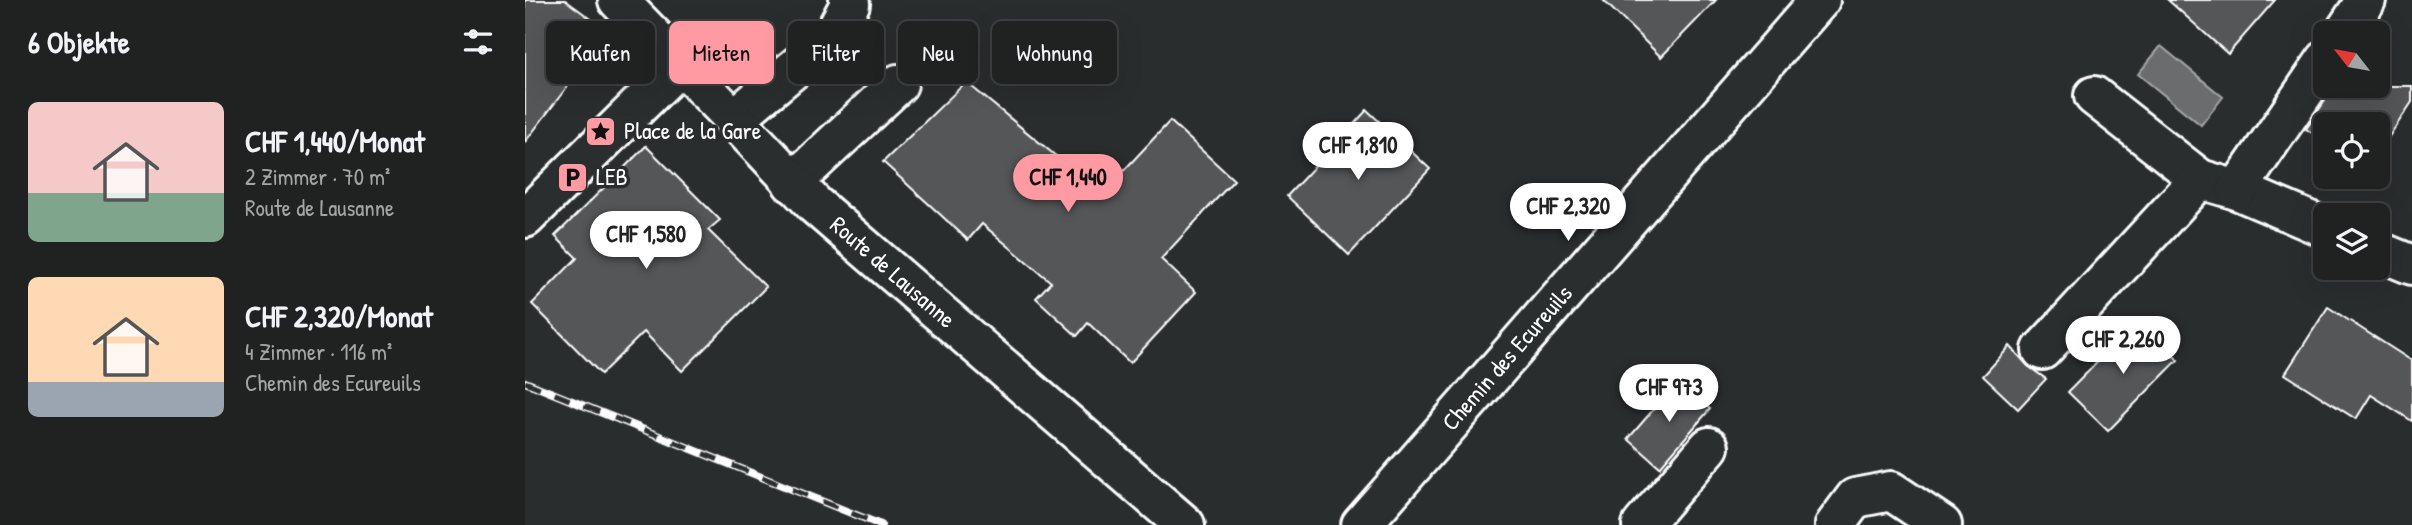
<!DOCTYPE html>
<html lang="de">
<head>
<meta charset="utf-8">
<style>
	:root { --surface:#202222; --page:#2d2f2f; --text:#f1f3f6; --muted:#a2a4a5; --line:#3d3f40; --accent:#ff9aa2 }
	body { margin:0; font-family:"Patrick Hand",sans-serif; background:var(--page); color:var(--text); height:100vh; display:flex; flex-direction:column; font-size:26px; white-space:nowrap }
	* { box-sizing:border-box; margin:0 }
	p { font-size:23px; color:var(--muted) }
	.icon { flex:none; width:38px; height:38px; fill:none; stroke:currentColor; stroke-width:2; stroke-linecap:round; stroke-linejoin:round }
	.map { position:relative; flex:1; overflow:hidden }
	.panel { display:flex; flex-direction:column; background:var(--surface); width:525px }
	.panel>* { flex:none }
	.top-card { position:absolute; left:21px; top:21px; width:665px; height:63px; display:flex; gap:14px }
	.needle { width:46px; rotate:301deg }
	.buttons { position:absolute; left:1788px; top:21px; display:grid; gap:14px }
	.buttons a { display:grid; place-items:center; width:77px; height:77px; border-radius:10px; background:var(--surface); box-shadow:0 7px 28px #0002,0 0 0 2px var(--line); font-size:35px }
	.price { position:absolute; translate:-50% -60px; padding:0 16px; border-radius:24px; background:#fff; color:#222; font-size:23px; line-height:46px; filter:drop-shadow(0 2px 4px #0008) }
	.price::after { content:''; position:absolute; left:50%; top:42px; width:21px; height:16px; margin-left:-10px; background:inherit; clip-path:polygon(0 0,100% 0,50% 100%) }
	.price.selected { background:var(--accent); color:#111 }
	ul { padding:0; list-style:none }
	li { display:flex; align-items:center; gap:21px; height:175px; padding:0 28px }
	li span { display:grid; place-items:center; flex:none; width:196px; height:140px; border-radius:10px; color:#555 }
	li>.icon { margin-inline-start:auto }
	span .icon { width:84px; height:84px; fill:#fffc; stroke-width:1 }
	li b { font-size:30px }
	h2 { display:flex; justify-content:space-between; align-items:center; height:84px; padding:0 28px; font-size:30px }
	.tag { padding:0 24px; border-radius:10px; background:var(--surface); box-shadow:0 7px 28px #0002,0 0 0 2px var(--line); font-size:24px; line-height:63px }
	.tag.selected { background:var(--accent); color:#111 }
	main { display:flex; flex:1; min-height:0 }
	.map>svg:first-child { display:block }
	.water { fill:#6a6c6d; stroke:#a6a7a7; stroke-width:2 }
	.building { fill:#555758; stroke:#fff; stroke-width:2 }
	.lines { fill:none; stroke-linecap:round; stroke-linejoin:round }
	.minor-casing { stroke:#fff; stroke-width:44 }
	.major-casing { stroke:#fff; stroke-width:44 }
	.minor { stroke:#2a2d2e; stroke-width:38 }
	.major { stroke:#2a2d2e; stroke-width:38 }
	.rail-casing { stroke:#fff; stroke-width:8 }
	.rail { stroke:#2a2d2e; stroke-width:5; stroke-dasharray:16; stroke-linecap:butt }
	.labels { text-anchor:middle; stroke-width:7; stroke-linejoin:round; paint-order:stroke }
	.poi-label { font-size:24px; fill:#fff; stroke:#2a2d2e; text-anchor:start }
	.street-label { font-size:24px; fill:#fff; stroke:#2a2d2e }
</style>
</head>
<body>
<main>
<section class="panel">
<h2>6 Objekte<svg class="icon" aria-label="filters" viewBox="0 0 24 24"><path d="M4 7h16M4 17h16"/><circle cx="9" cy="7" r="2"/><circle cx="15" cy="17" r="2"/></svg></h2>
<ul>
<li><span style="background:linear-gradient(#f6c9c9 65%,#7fa58c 0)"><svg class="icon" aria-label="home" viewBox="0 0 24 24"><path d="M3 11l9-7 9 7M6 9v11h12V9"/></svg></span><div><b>CHF 1,440/Monat</b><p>2 Zimmer · 70 m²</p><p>Route de Lausanne</p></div></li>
<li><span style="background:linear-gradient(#ffd9b3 75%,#9aa5b1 0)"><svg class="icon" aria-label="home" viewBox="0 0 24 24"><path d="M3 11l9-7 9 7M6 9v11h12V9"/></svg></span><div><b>CHF 2,320/Monat</b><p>4 Zimmer · 116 m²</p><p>Chemin des Ecureuils</p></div></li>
</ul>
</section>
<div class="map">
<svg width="1887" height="525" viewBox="0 0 1887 525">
	<rect width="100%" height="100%" fill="#2a2d2e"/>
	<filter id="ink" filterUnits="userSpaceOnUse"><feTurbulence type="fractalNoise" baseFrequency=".0143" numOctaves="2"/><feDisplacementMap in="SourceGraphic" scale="14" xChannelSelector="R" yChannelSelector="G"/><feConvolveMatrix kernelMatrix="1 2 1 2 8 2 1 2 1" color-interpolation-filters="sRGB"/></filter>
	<g filter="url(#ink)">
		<!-- water -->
		<path class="water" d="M 1636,46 L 1698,97 L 1676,125 L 1613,74 Z"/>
		<!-- building -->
		<g class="building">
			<path d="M 0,0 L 40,0 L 84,32 L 0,142 Z"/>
			<path d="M 1078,0 L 1191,0 L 1136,57 Z"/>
			<path d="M 1643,0 L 1750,0 L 1703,54 Z"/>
			<path d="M 441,82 L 577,194 L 645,121 L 709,180 L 636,259 L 671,292 L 605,363 L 563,323 L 552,336 L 511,298 L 526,282 L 457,224 L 443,240 L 358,162 Z"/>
			<path d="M 1810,86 L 1887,86 L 1887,102 L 1853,153 L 1853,124 L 1801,124 L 1801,142 L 1781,129 Z"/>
			<path d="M 842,110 L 905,169 L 824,255 L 762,196 Z"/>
			<path d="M 121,146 L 195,220 L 183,230 L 241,287 L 157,371 L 119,332 L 76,374 L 7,304 L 52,258 L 30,236 Z"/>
			<path d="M 1803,307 L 1887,361 L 1887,421 L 1846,395 L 1831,419 L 1760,374 Z"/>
			<path d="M 1613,321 L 1653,360 L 1583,431 L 1543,392 Z"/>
			<path d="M 1485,346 L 1503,366 L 1521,379 L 1493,409 L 1458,376 Z"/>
			<path d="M 1153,381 L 1185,409 L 1135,467 L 1103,439 Z"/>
		</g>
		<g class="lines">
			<defs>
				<g id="minor">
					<path d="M 1819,33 L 1841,0"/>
					<path d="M 1569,96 L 1675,179 L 1712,190 L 1801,228"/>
					<path d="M 209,119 L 307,37 L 325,4 L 324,0"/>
					<path d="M 267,183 L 373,84"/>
					<path d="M 1712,190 L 1801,60"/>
					<path d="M 0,218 L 156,64"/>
					<path d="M 1853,251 L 1887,265"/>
					<path d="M 1517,350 L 1675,179"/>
					<path id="s1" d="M 836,525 L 1295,0"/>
					<path d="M 1117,525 L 1184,447"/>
					<path d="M 1310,525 L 1330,498 L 1366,491 L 1417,525"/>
				</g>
				<g id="major">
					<path id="s2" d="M 93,0 L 209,119 L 290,205 L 660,525"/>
				</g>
			</defs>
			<!-- minor casing -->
			<use href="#minor" class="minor-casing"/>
			<!-- major casing -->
			<use href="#major" class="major-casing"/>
			<!-- minor -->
			<use href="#minor" class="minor"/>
			<!-- major -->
			<use href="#major" class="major"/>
			<defs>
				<path id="rail" d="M 0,382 L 356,525"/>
			</defs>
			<!-- rail casing -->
			<use href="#rail" class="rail-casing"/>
			<!-- rail -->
			<use href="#rail" class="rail"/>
		</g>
	</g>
	<!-- icons -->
	<defs>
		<symbol id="sight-square" viewBox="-11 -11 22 22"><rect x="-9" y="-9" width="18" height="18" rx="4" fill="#ff9aa2" stroke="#2a2d2e"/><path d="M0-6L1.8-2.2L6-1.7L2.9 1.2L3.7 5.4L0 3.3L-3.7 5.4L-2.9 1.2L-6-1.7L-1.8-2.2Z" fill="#111"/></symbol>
		<symbol id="parking-square" viewBox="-11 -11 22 22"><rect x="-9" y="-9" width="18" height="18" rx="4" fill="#ff9aa2" stroke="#2a2d2e"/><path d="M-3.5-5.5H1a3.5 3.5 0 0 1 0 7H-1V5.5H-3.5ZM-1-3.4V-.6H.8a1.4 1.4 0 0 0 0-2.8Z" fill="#111"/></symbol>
	</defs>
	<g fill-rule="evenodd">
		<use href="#sight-square" x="58" y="114" width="35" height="35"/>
		<use href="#parking-square" x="30" y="160" width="35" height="35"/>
	</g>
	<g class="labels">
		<!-- poi labels -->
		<g class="poi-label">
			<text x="99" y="139">Place de la Gare</text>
			<text x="71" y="185">LEB</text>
		</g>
		<!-- street labels -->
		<g class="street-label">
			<text dy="8" stroke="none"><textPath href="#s2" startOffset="387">Route de Lausanne</textPath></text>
			<text dy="8" stroke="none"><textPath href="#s1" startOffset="222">Chemin des Ecureuils</textPath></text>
		</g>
	</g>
</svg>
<div class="buttons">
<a><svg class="needle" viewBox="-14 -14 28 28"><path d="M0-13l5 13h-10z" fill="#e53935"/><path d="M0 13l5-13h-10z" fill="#a2a4a5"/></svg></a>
<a><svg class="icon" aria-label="locate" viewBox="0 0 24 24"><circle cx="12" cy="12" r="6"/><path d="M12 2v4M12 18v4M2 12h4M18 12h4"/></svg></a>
<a><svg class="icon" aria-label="layers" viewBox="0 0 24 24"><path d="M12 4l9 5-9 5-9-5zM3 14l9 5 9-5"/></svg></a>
</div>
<b class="price" style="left:833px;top:182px">CHF 1,810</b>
<b class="price selected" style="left:543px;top:214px">CHF 1,440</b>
<b class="price" style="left:1043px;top:243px">CHF 2,320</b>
<b class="price" style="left:121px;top:271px">CHF 1,580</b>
<b class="price" style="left:1598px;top:376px">CHF 2,260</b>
<b class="price" style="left:1144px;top:424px">CHF 973</b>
<div class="top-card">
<a class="tag">Kaufen</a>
<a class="tag selected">Mieten</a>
<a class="tag">Filter</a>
<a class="tag">Neu</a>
<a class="tag">Wohnung</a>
</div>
</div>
</main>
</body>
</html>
